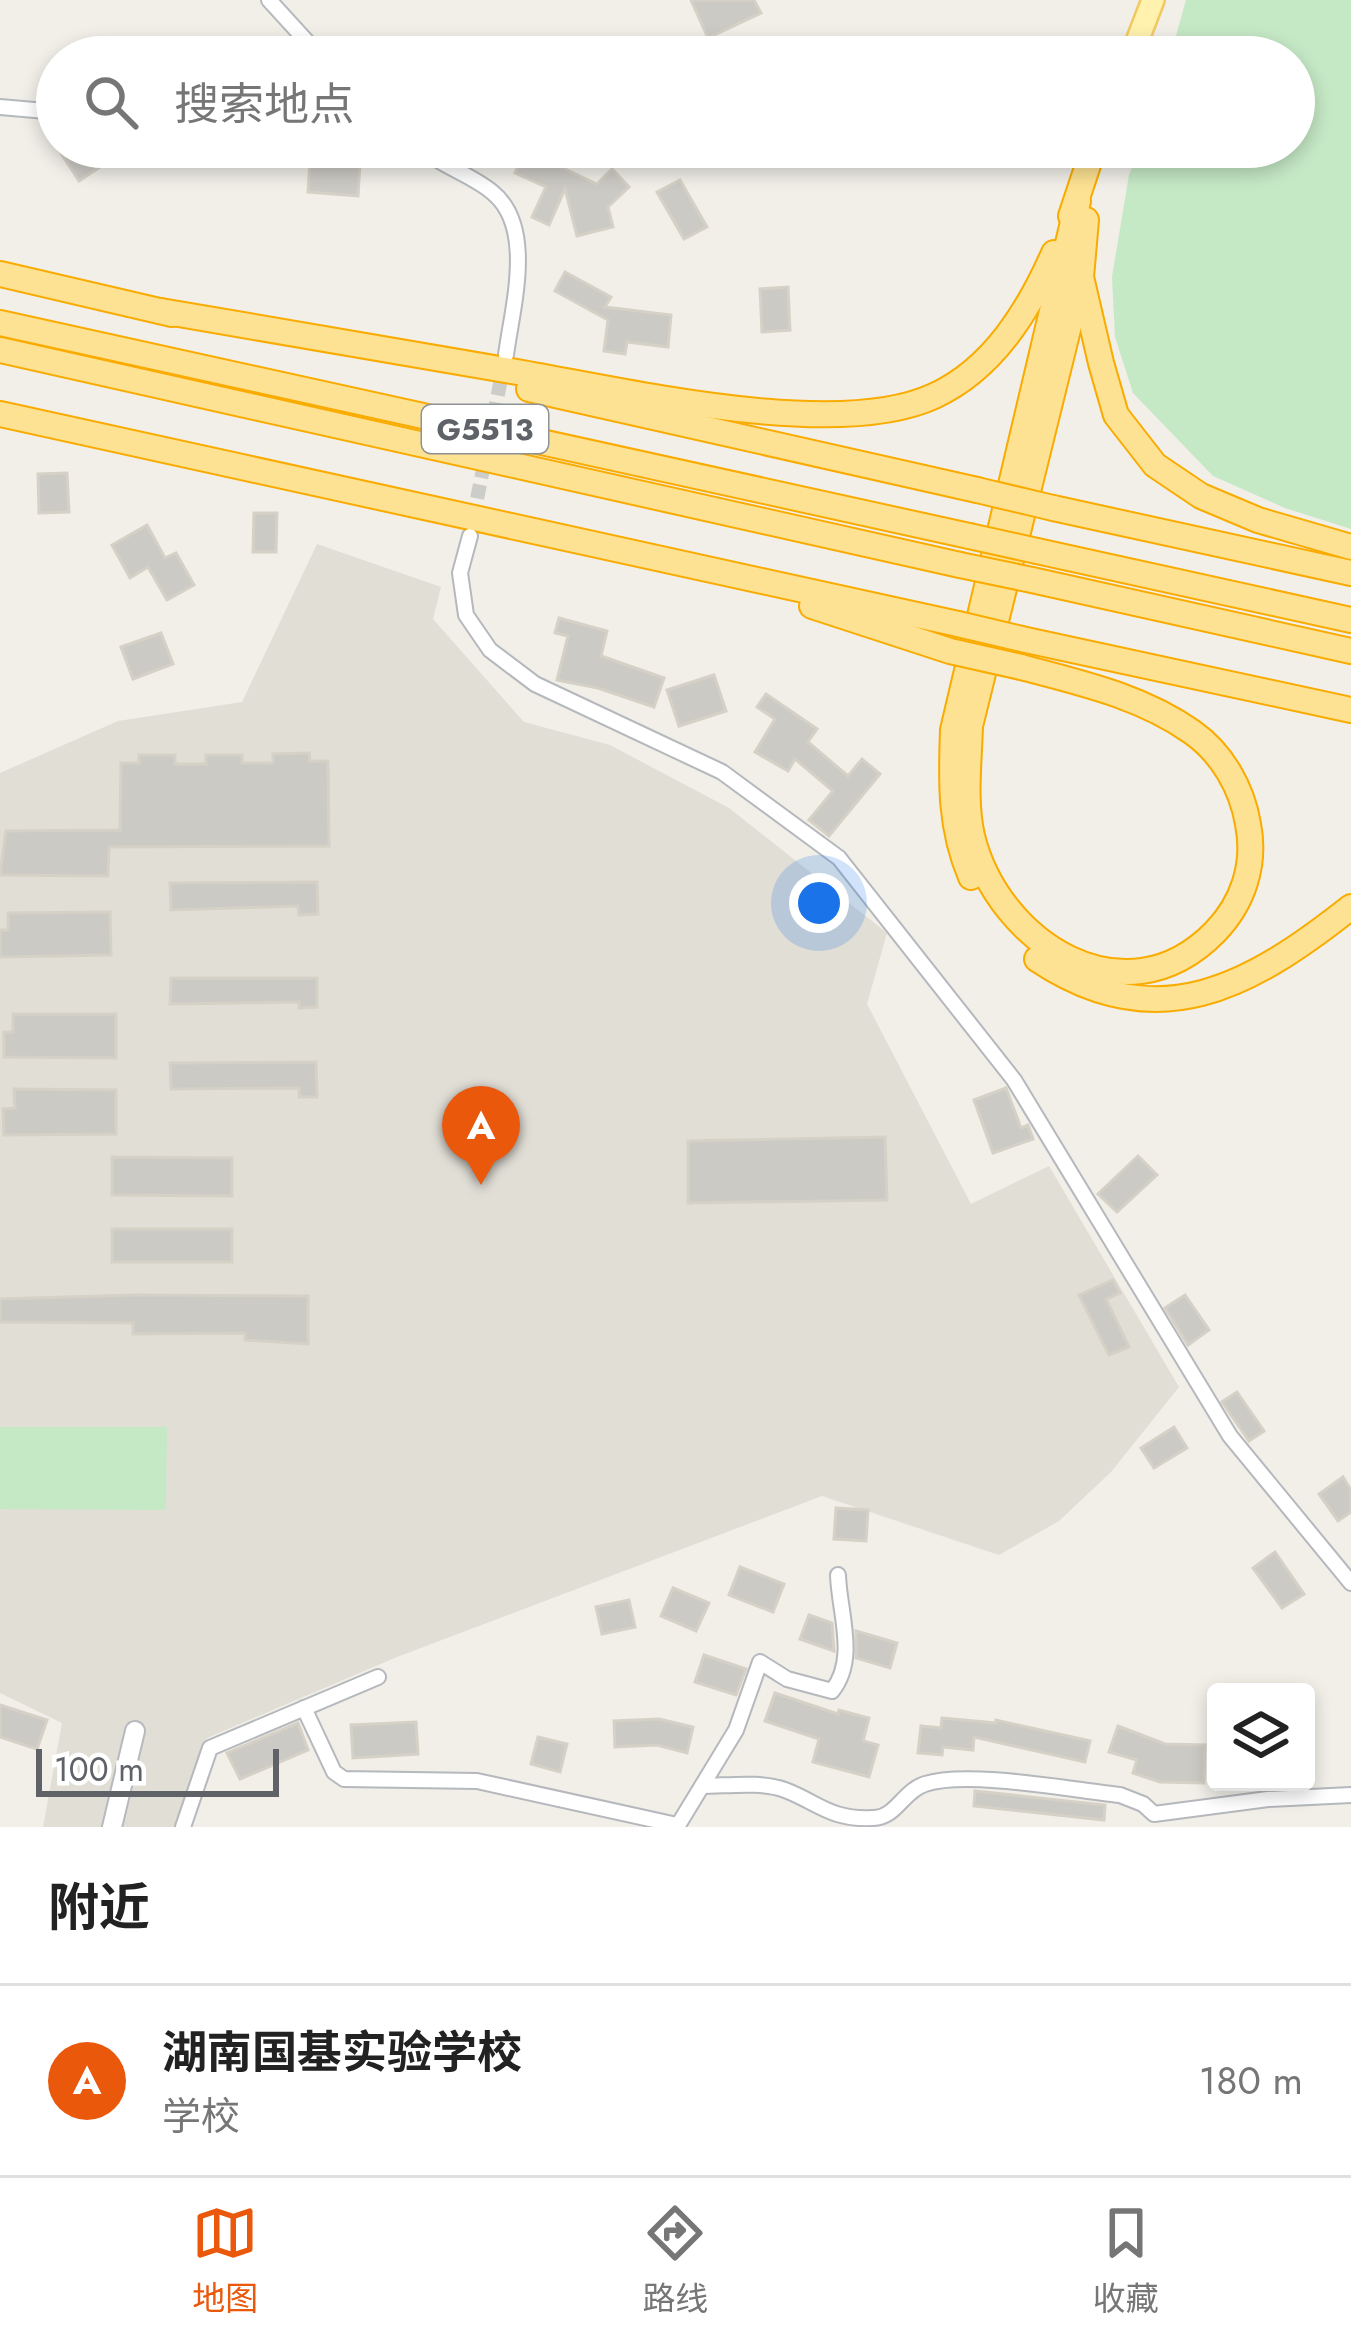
<!DOCTYPE html>
<html lang="zh">
<head>
<meta charset="utf-8">
<style>
	:root { --surface:#fff; --page:#f6f6f6; --text:#222; --muted:#767676; --line:#e0e0e0; --accent:#ea580c }
	body { margin:0; font-family:Jost,"Noto Sans SC",sans-serif; background:var(--page); color:var(--text) }
	.controls { position:absolute; right:36px; bottom:36px; display:grid; overflow:hidden; border-radius:12px; box-shadow:0 6px 18px #0003 }
	.controls button { width:108px; height:108px; display:grid; place-items:center; padding:0; border:0; border-bottom:3px solid var(--line); background:var(--surface); color:var(--text); font:60px sans-serif }
	.scale { position:absolute; left:36px; bottom:30px; width:243px; box-sizing:border-box; padding-left:12px; border:6px solid #5f6368; border-top:0; font-size:33px; line-height:42px; white-space:nowrap; color:#5f6368; -webkit-text-stroke:9px #fff; paint-order:stroke }
	.you { position:absolute; left:819px; top:903px; width:42px; height:42px; margin:-30px; border:9px solid #fff; border-radius:50%; background:#1a73e8; box-shadow:0 0 0 18px #1a73e833 }
	.badge { display:grid; place-items:center; width:78px; height:78px; border-radius:50%; background:var(--accent); color:#fff; font-size:39px; font-weight:700 }
	.pin { position:absolute; translate:-50% -99px; filter:drop-shadow(0 3px 6px #0008) }
	.pin::after { content:''; position:absolute; top:63px; width:42px; height:36px; background:inherit; clip-path:polygon(0 0,100% 0,50% 100%) }
	.list { margin:0; padding:0; list-style:none }
	h2 { display:flex; justify-content:space-between; align-items:center; height:156px; margin:0; padding:0 48px; font-size:51px }
	h2 small { font-size:39px; font-weight:400; color:var(--muted) }
	.list li { display:grid; grid-template-columns:78px 1fr auto; gap:36px; align-items:center; box-sizing:border-box; height:192px; padding:0 48px; border-top:3px solid var(--line) }
	.list b { display:block; font-size:45px; white-space:nowrap }
	.list p { margin:0; font-size:39px; white-space:nowrap; color:var(--muted) }
	.list em { font-size:39px; font-style:normal; color:var(--muted) }
	.icon { flex:none; width:66px; height:66px; fill:none; stroke:currentColor; stroke-width:2; stroke-linecap:round; stroke-linejoin:round }
	.map { position:relative; flex:none; width:1351px; height:1827px; overflow:hidden }
	.search { position:absolute; background:var(--surface); box-shadow:0 6px 18px #0003; left:36px; right:36px; top:36px; height:132px; display:flex; align-items:center; gap:30px; box-sizing:border-box; padding:0 42px; border-radius:66px; color:var(--muted); font-size:45px }
	.sheet { height:348px; background:var(--surface) }
	nav { display:flex; justify-content:space-around; align-items:center; box-sizing:border-box; height:168px; border-top:3px solid var(--line); background:var(--surface); font-size:33px; color:var(--muted) }
	nav a { display:grid; justify-items:center; gap:6px }
	nav .on { color:var(--accent) }
	.map>svg:first-child { display:block }
	.education { fill:#e1ded6 }
	.green { fill:#c5e8c5 }
	.building { fill:#cccac5; stroke:#d6d1c6; stroke-width:3 }
	.lines { fill:none; stroke-linecap:round; stroke-linejoin:round }
	.street-tunnel { stroke:#ccccc8; stroke-width:14; stroke-dasharray:14 7; stroke-linecap:butt }
	.street-casing { stroke:#b5b8bc; stroke-width:18 }
	.secondary-casing { stroke:#b6babf; stroke-width:22 }
	.primary-casing { stroke:#f2c960; stroke-width:26 }
	.highway-casing { stroke:#f9ab00; stroke-width:28 }
	.street { stroke:#fff; stroke-width:14 }
	.secondary { stroke:#fff; stroke-width:18 }
	.primary { stroke:#fff2af; stroke-width:21 }
	.highway { stroke:#fde293; stroke-width:24 }
	.highway-bridge-casing { stroke:#f9ab00; stroke-width:28; stroke-linecap:butt }
	.highway-bridge { stroke:#fde293; stroke-width:24 }
	.labels { text-anchor:middle; dominant-baseline:central; stroke-width:10; stroke-linejoin:round; paint-order:stroke }
	.shield { fill:#fff; stroke:#8f9295; stroke-width:3 }
	.shield-label { font-size:30px; font-weight:bold; fill:#5f6368 }
</style>
</head>
<body>
<div class="map">
<svg width="1351" height="1827" viewBox="0 0 1351 1827">
	<rect width="100%" height="100%" fill="#f1efe8"/>
	<path class="education" d="M 317,544 L 441,587 L 433,619 L 524,722 L 610,745 L 729,808 L 887,933 L 867,1004 L 971,1204 L 1049,1166 L 1179,1387 L 1111,1472 L 1059,1521 L 999,1555 L 822,1496 L 397,1657 L 207,1738 L 175,1827 L 43,1827 L 62,1723 L 0,1693 L 0,773 L 118,721 L 242,702 Z"/>
	<g class="green">
		<path d="M 1186,0 L 1351,0 L 1351,529 L 1285,508 L 1213,476 L 1133,393 L 1115,337 L 1112,277 L 1129,175 L 1140,147 L 1294,147 L 1294,57 L 1170,57 Z"/>
		<path d="M 0,1427 L 167,1427 L 166,1510 L 0,1509 Z"/>
	</g>
	<g class="building">
		<path d="M 691,0 L 754,0 L 761,13 L 708,38 Z"/>
		<path d="M 57,147 L 99,147 L 109,161 L 79,181 Z"/>
		<path d="M 311,147 L 361,147 L 358,196 L 308,192 Z"/>
		<path d="M 527,147 L 557,147 L 550,162 L 597,184 L 612,169 L 629,187 L 608,207 L 613,227 L 577,236 L 565,189 L 549,225 L 532,217 L 546,187 L 515,173 Z"/>
		<path d="M 680,180 L 707,227 L 684,239 L 657,192 Z"/>
		<path d="M 565,272 L 611,297 L 605,307 L 671,315 L 668,347 L 627,342 L 625,354 L 604,351 L 608,320 L 555,291 Z"/>
		<path d="M 788,287 L 790,330 L 762,332 L 760,289 Z"/>
		<path d="M 67,473 L 69,512 L 39,513 L 38,474 Z"/>
		<path d="M 254,513 L 277,513 L 276,552 L 253,552 Z"/>
		<path d="M 147,525 L 165,558 L 176,553 L 194,585 L 167,600 L 148,567 L 130,578 L 112,545 Z"/>
		<path d="M 559,618 L 607,631 L 601,656 L 664,678 L 654,707 L 598,688 L 557,680 L 568,636 L 555,633 Z"/>
		<path d="M 161,633 L 173,664 L 133,679 L 121,647 Z"/>
		<path d="M 714,675 L 726,711 L 679,726 L 667,690 Z"/>
		<path d="M 766,694 L 817,729 L 808,742 L 848,776 L 862,759 L 880,774 L 829,836 L 809,820 L 833,791 L 795,759 L 788,771 L 755,752 L 775,719 L 757,707 Z"/>
		<path d="M 309,753 L 310,761 L 328,761 L 329,846 L 109,847 L 108,876 L 0,875 L 6,831 L 120,830 L 121,763 L 139,763 L 139,755 L 175,755 L 175,764 L 206,764 L 206,755 L 242,755 L 242,763 L 273,763 L 273,754 Z"/>
		<path d="M 317,882 L 318,914 L 299,915 L 298,906 L 171,910 L 170,883 Z"/>
		<path d="M 110,912 L 111,955 L 0,957 L 0,930 L 8,930 L 8,913 Z"/>
		<path d="M 171,978 L 317,978 L 317,1007 L 299,1008 L 299,1002 L 170,1004 Z"/>
		<path d="M 13,1014 L 116,1014 L 116,1058 L 4,1057 L 4,1032 L 13,1032 Z"/>
		<path d="M 316,1062 L 317,1097 L 299,1097 L 299,1088 L 171,1089 L 170,1063 Z"/>
		<path d="M 1006,1088 L 1021,1128 L 1028,1125 L 1033,1139 L 993,1153 L 974,1100 Z"/>
		<path d="M 14,1089 L 116,1090 L 116,1134 L 4,1135 L 3,1109 L 15,1108 Z"/>
		<path d="M 885,1137 L 887,1200 L 688,1203 L 688,1141 Z"/>
		<path d="M 1138,1156 L 1157,1175 L 1117,1212 L 1098,1194 Z"/>
		<path d="M 112,1157 L 232,1158 L 232,1196 L 112,1195 Z"/>
		<rect x="112" y="1229" width="120" height="33"/>
		<path d="M 1113,1280 L 1120,1293 L 1106,1299 L 1129,1347 L 1109,1355 L 1079,1295 Z"/>
		<path d="M 135,1295 L 308,1296 L 308,1344 L 245,1340 L 245,1333 L 133,1334 L 133,1323 L 0,1322 L 0,1299 Z"/>
		<path d="M 1185,1295 L 1209,1330 L 1188,1345 L 1165,1308 Z"/>
		<path d="M 1237,1392 L 1264,1431 L 1249,1441 L 1222,1402 Z"/>
		<path d="M 1174,1427 L 1187,1448 L 1154,1468 L 1141,1448 Z"/>
		<path d="M 1343,1477 L 1351,1490 L 1351,1512 L 1338,1521 L 1319,1494 Z"/>
		<path d="M 836,1508 L 868,1510 L 866,1541 L 834,1539 Z"/>
		<path d="M 1275,1552 L 1304,1594 L 1282,1608 L 1253,1568 Z"/>
		<path d="M 740,1567 L 784,1584 L 773,1612 L 729,1595 Z"/>
		<path d="M 673,1588 L 709,1603 L 696,1631 L 661,1616 Z"/>
		<path d="M 629,1600 L 635,1627 L 602,1634 L 596,1607 Z"/>
		<path d="M 809,1615 L 832,1623 L 834,1651 L 800,1639 Z"/>
		<path d="M 856,1631 L 897,1643 L 890,1668 L 856,1658 Z"/>
		<path d="M 704,1655 L 746,1669 L 736,1695 L 695,1682 Z"/>
		<path d="M 775,1693 L 838,1714 L 839,1710 L 869,1718 L 863,1741 L 878,1745 L 869,1777 L 813,1762 L 819,1739 L 765,1721 Z"/>
		<path d="M 0,1705 L 47,1720 L 37,1749 L 0,1737 Z"/>
		<path d="M 942,1718 L 996,1723 L 996,1720 L 1090,1741 L 1085,1762 L 974,1737 L 973,1750 L 943,1747 L 942,1755 L 918,1753 L 921,1726 L 941,1728 Z"/>
		<path d="M 659,1719 L 693,1727 L 687,1753 L 657,1745 L 615,1747 L 614,1721 Z"/>
		<path d="M 416,1722 L 418,1754 L 353,1758 L 351,1725 Z"/>
		<path d="M 298,1723 L 308,1750 L 240,1779 L 227,1753 Z"/>
		<path d="M 1118,1726 L 1165,1744 L 1205,1745 L 1204,1783 L 1160,1782 L 1133,1773 L 1137,1760 L 1109,1752 Z"/>
		<path d="M 538,1737 L 567,1744 L 560,1772 L 531,1764 Z"/>
		<path d="M 975,1791 L 1105,1805 L 1104,1820 L 974,1806 Z"/>
	</g>
	<g class="lines">
		<path class="street-tunnel" d="M 473,519 L 504,364"/>
		<defs>
			<g id="street">
				<path d="M 269,0 L 321,57"/>
				<path d="M 0,107 L 57,112"/>
				<path d="M 419,147 C 441,166 470,174 492,192 C 536,227 512,308 506,355"/>
				<path d="M 470,536 L 460,573 L 466,615 L 490,650 L 535,684 L 722,772 L 839,858 L 1014,1080 L 1230,1436 L 1351,1583"/>
				<path d="M 304,1708 L 334,1772 L 344,1779 L 477,1781 L 677,1825"/>
				<path d="M 702,1786 C 727,1786 761,1781 785,1790 C 819,1803 830,1820 873,1818 C 896,1818 903,1791 925,1784 C 968,1770 1072,1790 1120,1795 L 1143,1804 L 1154,1814 L 1268,1799 L 1351,1795"/>
				<path d="M 183,1827 L 210,1748 L 378,1677"/>
				<path d="M 677,1827 L 736,1730 L 760,1662 L 787,1679 L 832,1691 C 858,1659 839,1612 838,1575"/>
			</g>
			<path id="secondary" d="M 112,1827 L 135,1731"/>
			<path id="primary" d="M 1131,57 L 1153,0"/>
			<g id="highway">
				<path d="M 1071,216 L 1093,150"/>
				<path d="M 1086,220 L 1081,277 L 1101,363 L 1116,415 L 1155,465 L 1201,496 L 1258,520 L 1351,547"/>
				<path d="M 0,274 L 172,314"/>
				<path d="M 161,311 C 278,331 395,351 511,371 C 619,389 835,442 934,396 C 993,369 1029,310 1054,253"/>
				<path d="M 0,323 L 969,536"/>
				<path d="M 0,350 L 960,565"/>
				<path d="M 529,389 L 977,490"/>
				<path d="M 0,414 L 958,624"/>
				<path d="M 1053,508 L 1351,573"/>
				<path d="M 1037,551 L 1351,620"/>
				<path d="M 1032,580 L 1351,651"/>
				<path d="M 812,606 L 950,651"/>
				<path d="M 1026,640 L 1351,710"/>
				<path d="M 1021,667 C 1081,683 1141,696 1192,732 C 1222,753 1242,788 1248,824 C 1256,865 1243,903 1215,932 C 1125,1024 998,943 972,836 C 964,801 969,762 970,726 L 1081,277"/>
				<path d="M 971,877 C 950,828 951,782 953,730 L 1078,201"/>
				<path d="M 1037,959 C 1158,1040 1251,986 1351,907"/>
			</g>
		</defs>
		<use href="#street" class="street-casing"/>
		<use href="#secondary" class="secondary-casing"/>
		<use href="#primary" class="primary-casing"/>
		<use href="#highway" class="highway-casing"/>
		<use href="#street" class="street"/>
		<use href="#secondary" class="secondary"/>
		<use href="#primary" class="primary"/>
		<use href="#highway" class="highway"/>
		<defs>
			<g id="highway-bridge">
				<path d="M 977,490 L 1053,508"/>
				<path d="M 969,536 L 1037,551"/>
				<path d="M 960,565 L 1032,580"/>
				<path d="M 958,624 L 1026,640"/>
				<path d="M 950,651 L 1021,667"/>
			</g>
		</defs>
		<use href="#highway-bridge" class="highway-bridge-casing"/>
		<use href="#highway-bridge" class="highway-bridge"/>
	</g>
	<g class="labels">
		<rect class="shield" x="422" y="405" width="126" height="48" rx="9"/>
		<g class="shield-label">
			<text x="485" y="429">G5513</text>
		</g>
	</g>
</svg>
<div class="controls">
<button><svg class="icon" aria-label="layers" viewBox="0 0 24 24"><path d="M12 4l9 5-9 5-9-5zM3 14l9 5 9-5"/></svg></button>
</div>
<div class="scale">100 m</div>
<div class="you"></div>
<div class="pin badge" style="left:481px;top:1185px">A</div>
<div class="search"><svg class="icon" aria-label="search" viewBox="0 0 24 24"><circle cx="10" cy="10" r="6"/><path d="M15 15l6 6"/></svg>搜索地点</div>
</div>
<section class="sheet">
<h2>附近<small></small></h2>
<ul class="list">
<li><span class="badge">A</span><div><b>湖南国基实验学校</b><p>学校</p></div><em>180 m</em></li>
</ul>
</section>
<nav>
<a class="on"><svg class="icon" aria-label="map" viewBox="0 0 24 24"><path d="M3 6l6-2 6 2 6-2v14l-6 2-6-2-6 2zM9 4v14M15 6v14"/></svg>地图</a>
<a><svg class="icon" aria-label="directions" viewBox="0 0 24 24"><path d="M12 3l9 9-9 9-9-9zM9 14v-3h6M13 9l2 2-2 2"/></svg>路线</a>
<a><svg class="icon" aria-label="saved" viewBox="0 0 24 24"><path d="M7 4h10v16l-5-4-5 4z"/></svg>收藏</a>
</nav>
</body>
</html>
